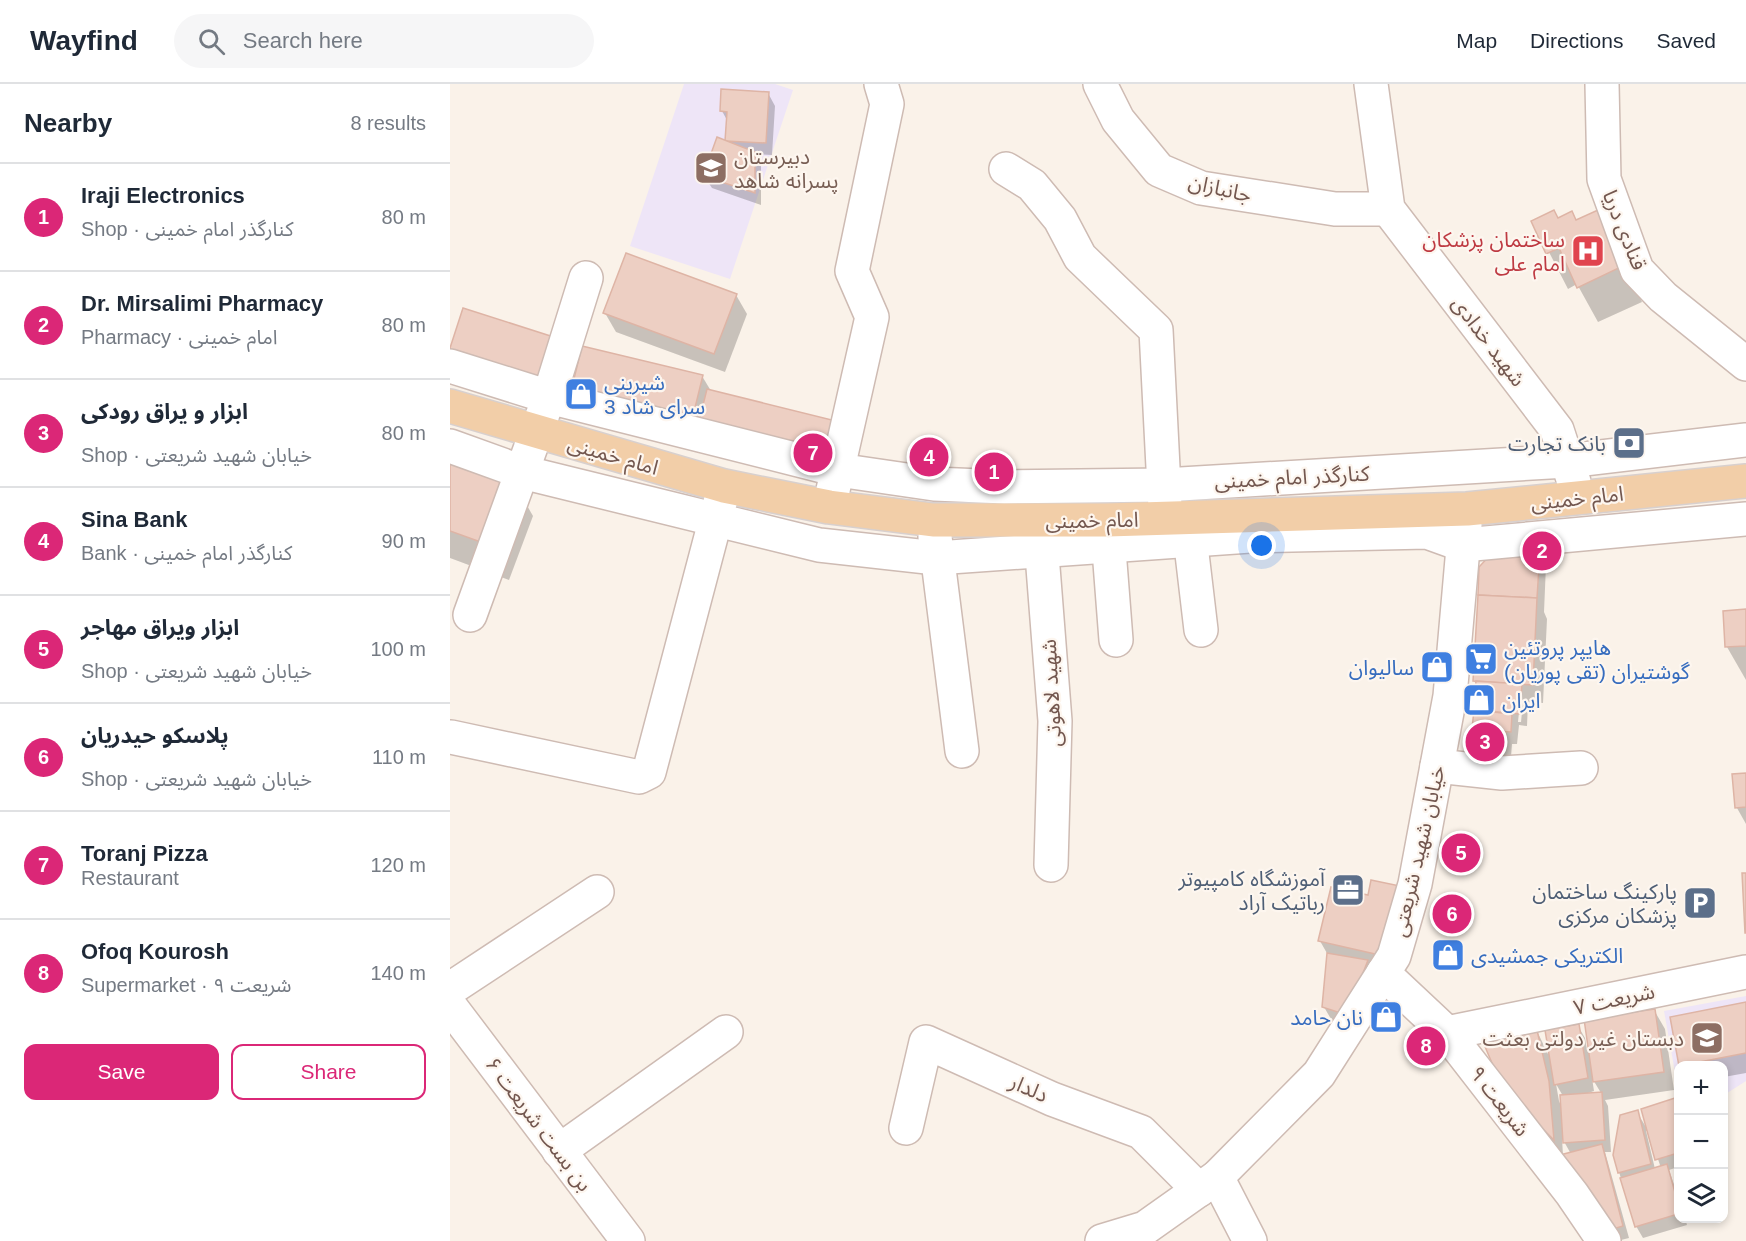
<!DOCTYPE html>
<html lang="en">
<head>
<meta charset="utf-8">
<style>
	:root { --surface:#fff; --page:#f6f6f7; --text:#1f2937; --muted:#747a83; --line:#e0e1e3; --accent:#db2777 }
	body { margin:0; font-family:Arial,"Noto Sans Arabic",sans-serif; background:var(--page); color:var(--text) }
	.controls { position:absolute; right:18px; bottom:18px; display:grid; overflow:hidden; border-radius:12px; box-shadow:0 3px 9px #0003 }
	.controls button { width:54px; height:54px; display:grid; place-items:center; padding:0; border:0; border-bottom:2px solid var(--line); background:var(--surface); color:var(--text); font:30px sans-serif }
	.you { position:absolute; left:812px; top:462px; width:21px; height:21px; margin:-15px; border:4px solid #fff; border-radius:50%; background:#1a73e8; box-shadow:0 0 0 9px #1a73e833 }
	.badge { display:grid; place-items:center; width:39px; height:39px; border-radius:50%; background:var(--accent); color:#fff; font-size:20px; font-weight:700 }
	.pin { position:absolute; translate:-50% -50%; border:3px solid #fff; box-shadow:0 2px 6px #0006 }
	.list { margin:0; padding:0; list-style:none }
	h2 { display:flex; justify-content:space-between; align-items:center; height:78px; margin:0; padding:0 24px; font-size:26px }
	h2 small { font-size:20px; font-weight:400; color:var(--muted) }
	.list li { display:grid; grid-template-columns:39px 1fr auto; gap:18px; align-items:center; box-sizing:border-box; height:108px; padding:0 24px; border-top:2px solid var(--line) }
	.list b { display:block; font-size:22px; white-space:nowrap }
	.list p { margin:0; font-size:20px; white-space:nowrap; color:var(--muted) }
	.list em { font-size:20px; font-style:normal; color:var(--muted) }
	.actions { display:flex; gap:12px; padding:18px 24px }
	.actions a { flex:1; padding:14px 0; border:2px solid var(--accent); border-radius:12px; text-align:center; font-size:21px; color:var(--accent) }
	.actions .main { background:var(--accent); color:#fff }
	.icon { flex:none; width:33px; height:33px; fill:none; stroke:currentColor; stroke-width:2; stroke-linecap:round; stroke-linejoin:round }
	.map { position:relative; flex:none; width:1296px; height:1157px; overflow:hidden }
	header { display:flex; align-items:center; gap:36px; box-sizing:border-box; height:84px; padding:0 30px; background:var(--surface); border-bottom:2px solid var(--line) }
	header strong { font-size:28px }
	nav { display:flex; gap:33px; margin-inline-start:auto; font-size:21px }
	.search { width:420px; height:54px; background:var(--page); display:flex; align-items:center; gap:15px; box-sizing:border-box; padding:0 21px; border-radius:33px; color:var(--muted); font-size:22px }
	main { display:flex }
	aside { flex:1; background:var(--surface) }
	.map>svg:first-child { display:block }
	.education { fill:#eee5f7 }
	.shadow { fill:#0003; fill-rule:evenodd }
	.building { fill:#edcfc3; stroke:#deb4a5; stroke-width:1.5 }
	.lines { fill:none; stroke-linecap:round; stroke-linejoin:round }
	.minor-casing { stroke:#cebbb3; stroke-width:36 }
	.major-casing { stroke:#d8d0ce; stroke-width:36 }
	.minor { stroke:#fff; stroke-width:33 }
	.major { stroke:#f2cea8; stroke-width:33 }
	.labels { text-anchor:middle; dominant-baseline:central; stroke-width:4.5; stroke-linejoin:round; paint-order:stroke }
	.education-label { font-size:21px; fill:#785e54; stroke:#fdf6ef; text-anchor:start }
	.street-label { font-size:21px; fill:#73574f; stroke:#fdf6ef }
	.health-label { font-size:21px; fill:#be3a42; stroke:#fdf6ef; text-anchor:end }
	.shop-label { font-size:21px; fill:#366cbe; stroke:#fdf6ef; text-anchor:start }
	.service-label { font-size:21px; fill:#4e5e75; stroke:#fdf6ef; text-anchor:end }
</style>
</head>
<body>
<header>
<strong>Wayfind</strong>
<div class="search"><svg class="icon" aria-label="search" viewBox="0 0 24 24"><circle cx="10" cy="10" r="6"/><path d="M15 15l6 6"/></svg>Search here</div>
<nav><a>Map</a><a>Directions</a><a>Saved</a></nav>
</header>
<main>
<aside>
<h2>Nearby<small>8 results</small></h2>
<ul class="list">
<li><span class="badge">1</span><div><b>Iraji Electronics</b><p>Shop · کنارگذر امام خمینی</p></div><em>80 m</em></li>
<li><span class="badge">2</span><div><b>Dr. Mirsalimi Pharmacy</b><p>Pharmacy · امام خمینی</p></div><em>80 m</em></li>
<li><span class="badge">3</span><div><b>ابزار و یراق رودکی</b><p>Shop · خیابان شهید شریعتی</p></div><em>80 m</em></li>
<li><span class="badge">4</span><div><b>Sina Bank</b><p>Bank · کنارگذر امام خمینی</p></div><em>90 m</em></li>
<li><span class="badge">5</span><div><b>ابزار ویراق مهاجر</b><p>Shop · خیابان شهید شریعتی</p></div><em>100 m</em></li>
<li><span class="badge">6</span><div><b>پلاسکو حیدریان</b><p>Shop · خیابان شهید شریعتی</p></div><em>110 m</em></li>
<li><span class="badge">7</span><div><b>Toranj Pizza</b><p>Restaurant</p></div><em>120 m</em></li>
<li><span class="badge">8</span><div><b>Ofoq Kourosh</b><p>Supermarket · شریعت ۹</p></div><em>140 m</em></li>
</ul>
<div class="actions"><a class="main">Save</a><a>Share</a></div>
</aside>
<div class="map">
<svg width="1296" height="1157" viewBox="0 0 1296 1157">
	<rect width="100%" height="100%" fill="#faf2e9"/>
	<g class="education">
		<path d="M 234,0 L 325,0 L 343,6 L 280,195 L 180,162 Z"/>
		<path d="M 1296,912 L 1296,997 L 1274,1011 L 1274,982 L 1228,982 L 1228,1005 L 1214,927 Z"/>
	</g>
	<g class="shadow">
		<path d="M 318,9 L 325,22 L 322,71 L 304,70 L 311,81 L 311,121 L 262,104 L 254,92 L 277,58 L 278,38 L 272,27 Z"/>
		<path d="M 1108,135 L 1126,138 L 1168,164 L 1192,218 L 1148,238 L 1127,200 L 1118,205 L 1083,137 Z"/>
		<path d="M 286,211 L 297,230 L 275,288 L 166,248 L 155,229 Z"/>
		<path d="M 133,264 L 252,292 L 261,307 L 259,363 Z"/>
		<path d="M 0,373 L 63,397 L 83,432 L 59,496 L 0,474 Z"/>
		<path d="M 1089,469 L 1096,481 L 1094,528 L 1097,535 L 1093,619 L 1078,618 L 1077,642 L 1069,641 L 1067,660 L 1062,660 L 1060,685 L 1023,670 L 1027,601 L 1024,597 ZM 1070,618 L 1073,618 L 1071,638 L 1068,638 Z"/>
		<path d="M 1296,526 L 1296,596 L 1277,563 Z"/>
		<path d="M 1296,690 L 1296,740 L 1287,724 Z"/>
		<path d="M 949,803 L 904,943 L 881,935 L 874,923 L 878,871 L 870,857 L 919,813 Z"/>
		<path d="M 1296,920 L 1296,989 L 1274,993 L 1274,982 L 1231,982 Z"/>
		<path d="M 1204,926 L 1215,945 L 1224,1006 L 1155,1016 L 1158,1022 L 1161,1068 L 1155,1068 L 1179,1154 L 1171,1156 L 1119,1084 L 1066,1026 L 1085,943 L 1098,970 L 1128,942 L 1135,954 L 1137,966 ZM 1142,994 L 1151,1009 L 1135,1010 L 1144,1007 ZM 1106,1000 L 1113,1012 L 1112,1024 L 1109,1017 ZM 1112,1054 L 1121,1070 L 1113,1072 Z"/>
		<path d="M 1225,1016 L 1228,1023 L 1228,1083 L 1219,1086 L 1228,1112 L 1228,1134 L 1235,1134 L 1237,1141 L 1193,1154 L 1186,1142 L 1169,1088 L 1187,1028 L 1197,1045 ZM 1198,1046 L 1211,1084 L 1205,1085 L 1196,1047 Z"/>
	</g>
	<g class="building">
		<path d="M 271,5 L 319,8 L 316,59 L 275,57 L 277,28 L 270,27 Z"/>
		<path d="M 267,53 L 305,68 L 305,109 L 253,92 Z"/>
		<path d="M 1104,126 L 1108,134 L 1122,127 L 1126,136 L 1148,126 L 1173,182 L 1127,204 L 1109,164 L 1096,170 L 1081,137 Z"/>
		<path d="M 176,169 L 287,210 L 264,270 L 153,229 Z"/>
		<path d="M 13,224 L 110,255 L 95,304 L 0,273 L 0,264 Z"/>
		<path d="M 132,262 L 253,291 L 242,336 L 121,307 Z"/>
		<path d="M 257,305 L 394,339 L 384,378 L 247,345 Z"/>
		<path d="M 0,371 L 64,395 L 39,461 L 0,447 Z"/>
		<path d="M 1090,467 L 1087,514 L 1028,511 L 1029,483 L 1043,468 Z"/>
		<path d="M 1028,511 L 1087,514 L 1083,601 L 1023,597 Z"/>
		<path d="M 1296,525 L 1296,562 L 1275,563 L 1273,527 Z"/>
		<path d="M 1026,597 L 1072,600 L 1070,630 L 1024,626 Z"/>
		<path d="M 1024,626 L 1062,630 L 1061,648 L 1022,645 Z"/>
		<path d="M 1024,645 L 1056,648 L 1053,673 L 1022,671 Z"/>
		<path d="M 1296,689 L 1296,723 L 1285,724 L 1282,690 Z"/>
		<path d="M 1292,789 L 1296,789 L 1296,849 L 1295,849 Z"/>
		<path d="M 921,796 L 950,802 L 934,872 L 868,857 L 881,803 L 918,811 Z"/>
		<path d="M 877,869 L 918,876 L 897,931 L 872,923 Z"/>
		<path d="M 1296,918 L 1296,969 L 1229,982 L 1220,933 Z"/>
		<path d="M 1205,925 L 1214,988 L 1143,998 L 1134,935 Z"/>
		<path d="M 1129,940 L 1138,994 L 1104,1001 L 1095,946 Z"/>
		<path d="M 1086,942 L 1099,997 L 1104,1056 L 1054,1007 L 1033,958 Z"/>
		<path d="M 1152,1008 L 1155,1056 L 1113,1059 L 1110,1011 Z"/>
		<path d="M 1225,1014 L 1228,1025 L 1228,1069 L 1205,1076 L 1191,1025 Z"/>
		<path d="M 1188,1026 L 1201,1080 L 1168,1089 L 1163,1071 L 1170,1031 Z"/>
		<path d="M 1152,1060 L 1173,1142 L 1163,1145 L 1110,1071 Z"/>
		<path d="M 1217,1080 L 1228,1119 L 1228,1130 L 1185,1143 L 1170,1094 Z"/>
	</g>
	<g class="lines">
		<defs>
			<g id="minor">
				<path d="M 650,0 L 668,36 L 709,86 L 751,104 L 885,125 L 938,125"/>
				<path d="M 921,0 L 938,125 L 1107,346 L 1124,398"/>
				<path d="M 1152,0 L 1154,95 L 1187,186 L 1213,213 L 1296,280"/>
				<path d="M 556,85 L 582,101 L 610,135 L 630,173 L 706,246 L 715,423"/>
				<path d="M 0,282 L 99,313 L 388,386 L 484,400 L 555,403 L 714,401 L 1117,377 L 1296,356"/>
				<path d="M 0,362 L 72,388 L 369,461 L 486,474 L 800,452 L 977,448 L 1013,461 L 1296,435"/>
				<path d="M 383,406 L 422,233 L 402,187 L 437,20 L 431,0"/>
				<path d="M 738,436 L 751,546"/>
				<path d="M 657,440 L 666,556"/>
				<path d="M 590,445 L 605,637 L 601,781"/>
				<path d="M 485,453 L 512,667"/>
				<path d="M 20,531 L 99,313 L 136,194"/>
				<path d="M 1,653 L 189,693 L 199,688 L 271,415"/>
				<path d="M 987,682 L 1052,689 L 1131,684"/>
				<path d="M 933,889 L 997,949 L 1122,1110 L 1154,1157"/>
				<path d="M 0,905 L 147,808"/>
				<path d="M 0,922 L 178,1157"/>
				<path d="M 997,949 L 1296,888"/>
				<path d="M 456,1044 L 476,958 L 602,1015 L 691,1048 L 749,1106"/>
				<path d="M 109,1067 L 276,948"/>
				<path d="M 767,1093 L 800,1157"/>
				<path d="M 652,1157 L 695,1144 L 767,1093 L 869,990 L 944,872 L 965,800 L 1000,612 L 1015,441"/>
			</g>
			<path id="major" d="M 0,322 L 274,402 L 379,423 L 483,436 L 657,436 L 1017,425 L 1296,397"/>
		</defs>
		<use href="#minor" class="minor-casing"/>
		<use href="#major" class="major-casing"/>
		<use href="#minor" class="minor"/>
		<use href="#major" class="major"/>
	</g>
	<defs>
		<symbol id="school-square" viewBox="-11 -11 22 22"><rect x="-9" y="-9" width="18" height="18" rx="4" fill="#8d6e63" stroke="#fdf6ef"/><path d="M0-5L7-2L0 1L-7-2ZM-4 1L0 2.5L4 1V4Q0 6-4 4Z" fill="#fff"/></symbol>
		<symbol id="hospital-square" viewBox="-11 -11 22 22"><rect x="-9" y="-9" width="18" height="18" rx="4" fill="#e0444e" stroke="#fdf6ef"/><path d="M-5-5h3v3.5h4V-5h3V5h-3V1.5h-4V5h-3Z" fill="#fff"/></symbol>
		<symbol id="shop-square" viewBox="-11 -11 22 22"><rect x="-9" y="-9" width="18" height="18" rx="4" fill="#3f7fe0" stroke="#fdf6ef"/><path d="M-5-2.5h2.3a2.7 3.5 0 0 1 5.4 0H5L5.5 6h-11ZM-1.5-2.5h3a1.5 2.3 0 0 0-3 0Z" fill="#fff"/></symbol>
		<symbol id="bank-square" viewBox="-11 -11 22 22"><rect x="-9" y="-9" width="18" height="18" rx="4" fill="#5c6f8a" stroke="#fdf6ef"/><path d="M-6-4H6V4H-6ZM0-2.3a2.3 2.3 0 1 0 0 4.6a2.3 2.3 0 1 0 0-4.6Z" fill="#fff"/></symbol>
		<symbol id="supermarket-square" viewBox="-11 -11 22 22"><rect x="-9" y="-9" width="18" height="18" rx="4" fill="#3f7fe0" stroke="#fdf6ef"/><path d="M-6-5.5h2.5l.6 2H6L4.5 2H-2.5L-4.4-4H-6ZM-1.5 3.2a1.3 1.3 0 1 0 .1 0ZM3 3.2a1.3 1.3 0 1 0 .1 0Z" fill="#fff"/></symbol>
		<symbol id="office-square" viewBox="-11 -11 22 22"><rect x="-9" y="-9" width="18" height="18" rx="4" fill="#5c6f8a" stroke="#fdf6ef"/><path d="M-6-3h4V-5.5h4V-3h4V5H-6ZM-1-4.5V-3h2v-1.5ZM-6 0V1H6V0Z" fill="#fff"/></symbol>
		<symbol id="parking-square" viewBox="-11 -11 22 22"><rect x="-9" y="-9" width="18" height="18" rx="4" fill="#5c6f8a" stroke="#fdf6ef"/><path d="M-3.5-5.5H1a3.5 3.5 0 0 1 0 7H-1V5.5H-3.5ZM-1-3.4V-.6H.8a1.4 1.4 0 0 0 0-2.8Z" fill="#fff"/></symbol>
	</defs>
	<g fill-rule="evenodd">
		<use href="#school-square" x="242" y="65" width="38" height="38"/>
		<use href="#hospital-square" x="1119" y="148" width="38" height="38"/>
		<use href="#shop-square" x="112" y="291" width="38" height="38"/>
		<use href="#bank-square" x="1160" y="340" width="38" height="38"/>
		<use href="#supermarket-square" x="1012" y="556" width="38" height="38"/>
		<use href="#shop-square" x="968" y="564" width="38" height="38"/>
		<use href="#shop-square" x="1010" y="597" width="38" height="38"/>
		<use href="#office-square" x="879" y="787" width="38" height="38"/>
		<use href="#parking-square" x="1231" y="800" width="38" height="38"/>
		<use href="#shop-square" x="979" y="852" width="38" height="38"/>
		<use href="#shop-square" x="917" y="914" width="38" height="38"/>
		<use href="#school-square" x="1238" y="935" width="38" height="38"/>
	</g>
	<g class="labels">
		<g class="education-label">
			<text x="284" y="72">دبیرستان<tspan x="284" dy="24">پسرانه شاهد</tspan></text>
			<text x="1234" y="954" text-anchor="end">دبستان غیر دولتی بعثت</text>
		</g>
		<g class="street-label">
			<text transform="translate(770 104) rotate(13)">جانبازان</text>
			<text transform="translate(1175 146) rotate(68)">قنادی دریا</text>
			<text transform="translate(1039 257) rotate(53)">شهید خدادی</text>
			<text transform="translate(163 371) rotate(16)">امام خمینی</text>
			<text transform="translate(842 393) rotate(-3)">کنارگذر امام خمینی</text>
			<text transform="translate(1127 414) rotate(-6)">امام خمینی</text>
			<text transform="translate(642 436) rotate(-1)">امام خمینی</text>
			<text transform="translate(601 609) rotate(-93)">شهید لاهوتی</text>
			<text transform="translate(968 767) rotate(-77)">خیابان شهید شریعتی</text>
			<text transform="translate(1164 915) rotate(-12)">شریعت ۷</text>
			<text transform="translate(579 1004) rotate(24)">دلدار</text>
			<text transform="translate(1050 1017) rotate(52)">شریعت ۹</text>
			<text transform="translate(89 1040) rotate(53)">بن بست شریعت ۶</text>
		</g>
		<g class="health-label">
			<text x="1115" y="155">ساختمان پزشکان<tspan x="1115" dy="24">امام علی</tspan></text>
		</g>
		<g class="shop-label">
			<text x="154" y="298">شیرینی<tspan x="154" dy="24">سرای شاد 3</tspan></text>
			<text x="1054" y="563">هایپر پروتئین<tspan x="1054" dy="24">گوشتیران (تقی پوریان)</tspan></text>
			<text x="964" y="583" text-anchor="end">سالیوان</text>
			<text x="1052" y="616">ایران</text>
			<text x="1021" y="871">الکتریکی جمشیدی</text>
			<text x="913" y="933" text-anchor="end">نان حامد</text>
		</g>
		<g class="service-label">
			<text x="1156" y="359">بانک تجارت</text>
			<text x="875" y="794">آموزشگاه کامپیوتر<tspan x="875" dy="24">رباتیک آراد</tspan></text>
			<text x="1227" y="807">پارکینگ ساختمان<tspan x="1227" dy="24">پزشکان مرکزی</tspan></text>
		</g>
	</g>
</svg>
<div class="controls">
<button>+</button>
<button>−</button>
<button><svg class="icon" aria-label="layers" viewBox="0 0 24 24"><path d="M12 4l9 5-9 5-9-5zM3 14l9 5 9-5"/></svg></button>
</div>
<div class="you"></div>
<div class="pin badge" style="left:544px;top:388px">1</div>
<div class="pin badge" style="left:1092px;top:467px">2</div>
<div class="pin badge" style="left:1035px;top:658px">3</div>
<div class="pin badge" style="left:479px;top:373px">4</div>
<div class="pin badge" style="left:1011px;top:769px">5</div>
<div class="pin badge" style="left:1002px;top:830px">6</div>
<div class="pin badge" style="left:363px;top:369px">7</div>
<div class="pin badge" style="left:976px;top:962px">8</div>
</div>
</main>
</body>
</html>
